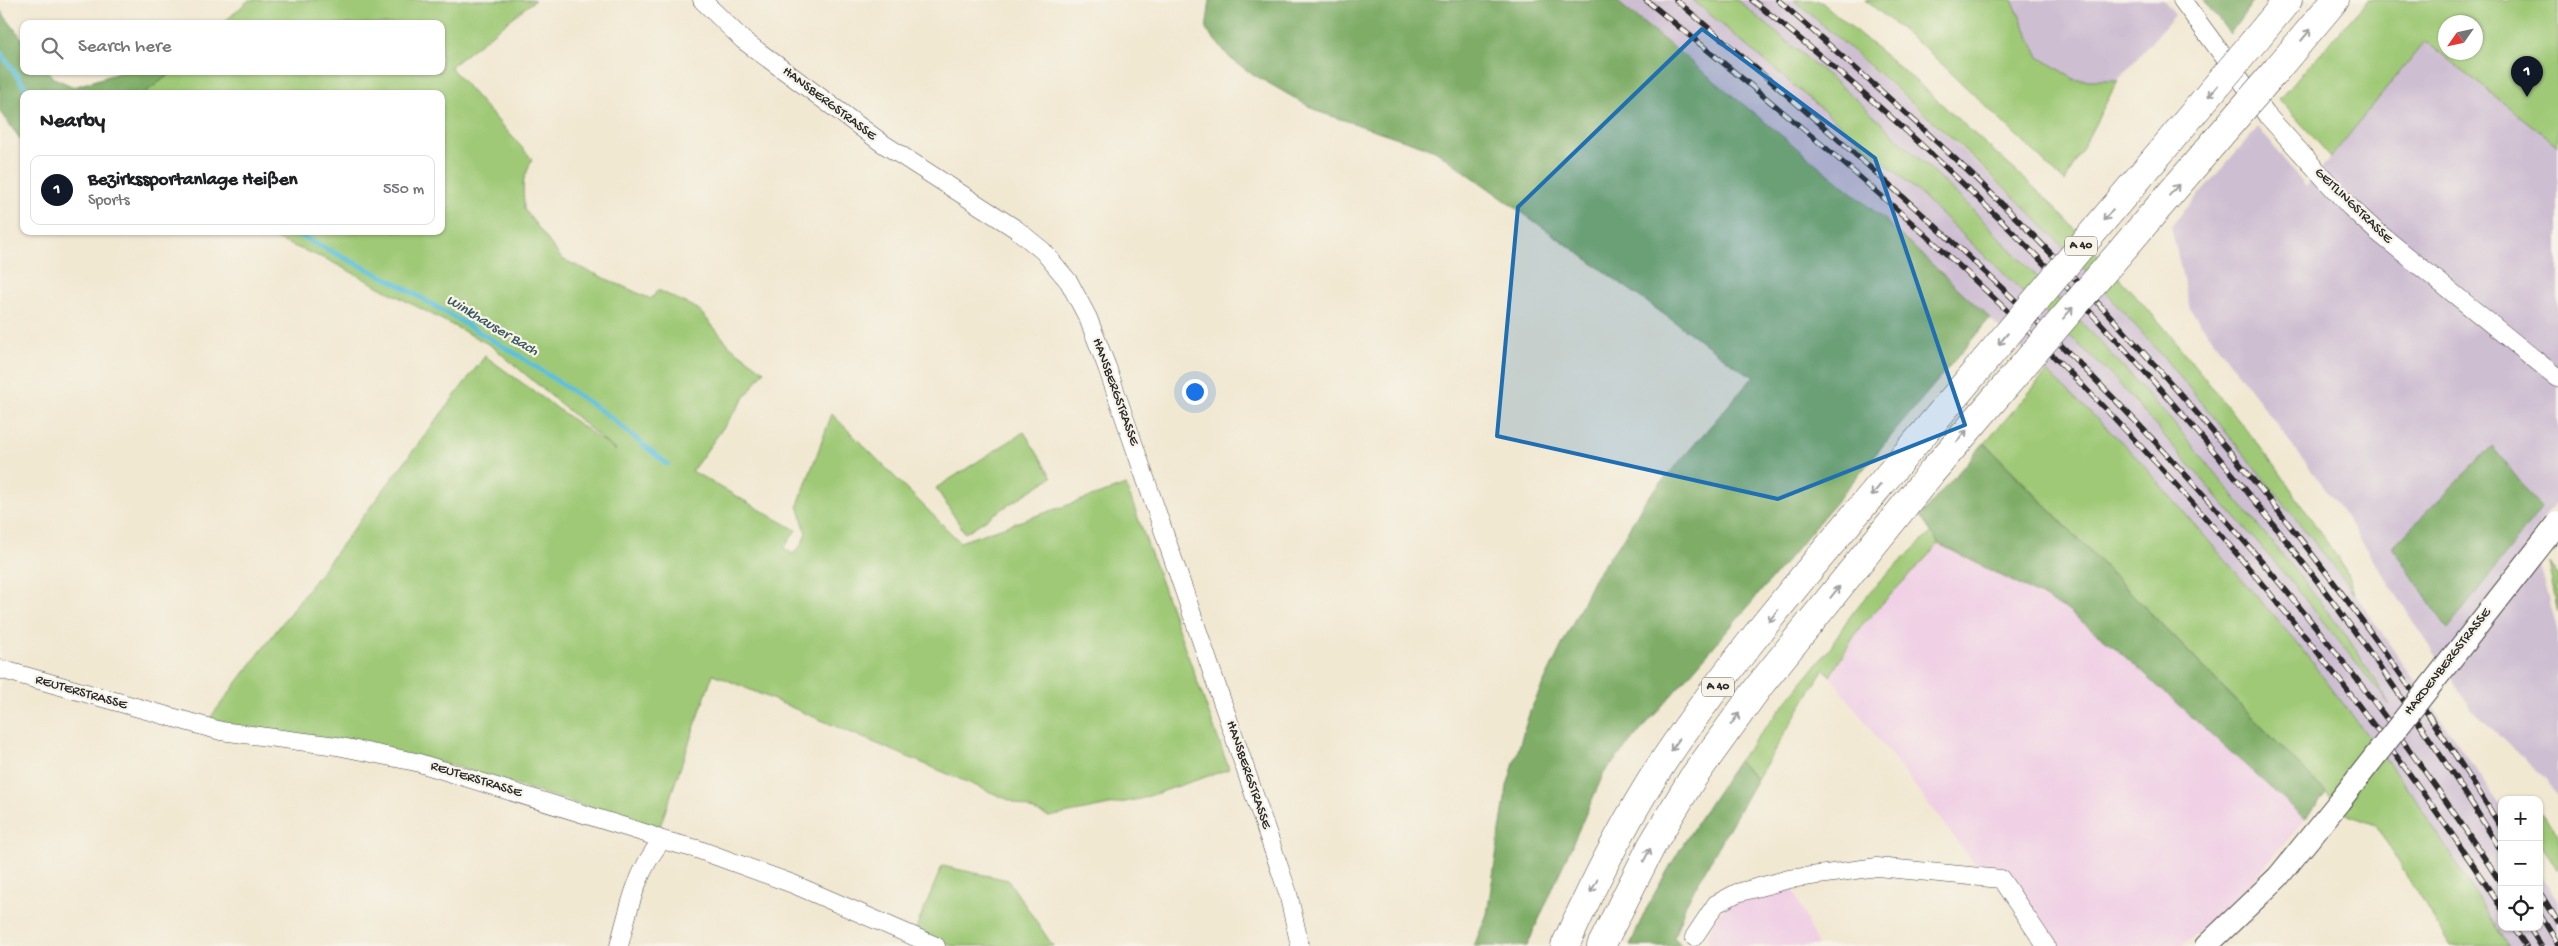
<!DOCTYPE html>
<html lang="en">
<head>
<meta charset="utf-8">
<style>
	:root { --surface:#fff; --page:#f6f6f6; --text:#202124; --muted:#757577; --line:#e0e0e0; --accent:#111827 }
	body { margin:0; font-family:"Gochi Hand",sans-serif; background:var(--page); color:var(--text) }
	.controls { position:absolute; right:15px; bottom:15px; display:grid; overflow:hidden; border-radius:10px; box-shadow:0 1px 4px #0004 }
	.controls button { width:45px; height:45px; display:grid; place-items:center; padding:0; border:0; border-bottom:1px solid var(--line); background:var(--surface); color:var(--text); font:25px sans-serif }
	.compass { position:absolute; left:2438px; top:15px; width:45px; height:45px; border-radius:50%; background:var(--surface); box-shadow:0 1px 4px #0004; rotate:236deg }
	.you { position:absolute; left:1194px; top:391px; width:18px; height:18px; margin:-12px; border:4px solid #fff; border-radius:50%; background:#1a73e8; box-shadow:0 0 0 8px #1a73e833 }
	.badge { display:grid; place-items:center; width:32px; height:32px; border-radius:50%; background:var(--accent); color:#fff; font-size:16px; font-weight:700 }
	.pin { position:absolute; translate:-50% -41px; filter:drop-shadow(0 1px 2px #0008) }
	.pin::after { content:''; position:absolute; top:26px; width:18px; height:15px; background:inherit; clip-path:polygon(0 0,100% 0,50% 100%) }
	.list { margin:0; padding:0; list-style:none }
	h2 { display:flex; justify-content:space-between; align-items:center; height:65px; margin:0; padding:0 20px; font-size:21px }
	h2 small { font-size:16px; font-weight:400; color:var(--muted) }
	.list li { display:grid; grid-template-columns:32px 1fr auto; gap:15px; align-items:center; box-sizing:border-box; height:70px; margin:0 10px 10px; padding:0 10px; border:1px solid var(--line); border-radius:10px }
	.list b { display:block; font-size:19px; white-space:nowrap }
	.list p { margin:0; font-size:16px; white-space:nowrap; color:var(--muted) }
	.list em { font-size:16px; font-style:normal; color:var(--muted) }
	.icon { flex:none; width:28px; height:28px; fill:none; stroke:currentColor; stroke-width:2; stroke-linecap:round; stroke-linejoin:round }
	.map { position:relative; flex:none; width:2558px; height:946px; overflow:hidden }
	.search { position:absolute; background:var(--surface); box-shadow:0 1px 4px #0004; left:20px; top:20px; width:425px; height:55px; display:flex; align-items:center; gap:12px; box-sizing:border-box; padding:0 18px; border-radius:10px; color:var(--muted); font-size:19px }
	.panel { position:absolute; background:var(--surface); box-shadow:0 1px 4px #0004; left:20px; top:90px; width:425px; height:145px; border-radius:10px }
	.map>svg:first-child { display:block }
	.built { fill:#f0d0e5 }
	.industrial { fill:#cebed2 }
	.green { fill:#9fc976; stroke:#657a50; fill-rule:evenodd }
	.forest { fill:#7fad67; stroke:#556c49 }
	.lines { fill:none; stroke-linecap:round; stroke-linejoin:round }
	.stream { stroke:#5dc0dc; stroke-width:5 }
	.minor-casing { stroke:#494744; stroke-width:19 }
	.tertiary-casing { stroke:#494744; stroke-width:24 }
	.motorway-casing { stroke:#494744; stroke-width:29 }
	.minor { stroke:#fff; stroke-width:18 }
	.tertiary { stroke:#fff; stroke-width:22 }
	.motorway { stroke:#fff; stroke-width:28 }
	.rail-casing { stroke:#2b2b2b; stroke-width:5.5 }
	.rail { stroke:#f7f3e8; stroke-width:4; stroke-dasharray:11; stroke-linecap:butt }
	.tertiary-bridge-casing { stroke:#494744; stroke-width:24; stroke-linecap:butt }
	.motorway-bridge-casing { stroke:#494744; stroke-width:29; stroke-linecap:butt }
	.tertiary-bridge { stroke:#fff; stroke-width:22 }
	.motorway-bridge { stroke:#fff; stroke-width:28 }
	.oneway { stroke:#a0a0a0 }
	.marked { fill:#1f6fb2; fill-opacity:0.2; stroke:#1f6fb2; stroke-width:4; stroke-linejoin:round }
	.labels { text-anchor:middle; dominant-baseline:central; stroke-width:4.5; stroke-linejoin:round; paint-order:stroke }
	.shield { fill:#f7f3e8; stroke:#686764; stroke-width:1 }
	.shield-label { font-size:12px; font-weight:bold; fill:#2b2b2b }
	.street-label { font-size:14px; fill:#2b2b2b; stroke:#f7f3e8 }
	.water-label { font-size:15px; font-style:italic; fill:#3a5860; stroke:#f7f3e8 }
</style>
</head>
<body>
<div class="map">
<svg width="2558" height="946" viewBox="0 0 2558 946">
	<rect width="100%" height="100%" fill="#f7f3e8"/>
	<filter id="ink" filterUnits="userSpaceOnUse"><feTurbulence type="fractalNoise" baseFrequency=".02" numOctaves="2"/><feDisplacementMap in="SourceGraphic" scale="10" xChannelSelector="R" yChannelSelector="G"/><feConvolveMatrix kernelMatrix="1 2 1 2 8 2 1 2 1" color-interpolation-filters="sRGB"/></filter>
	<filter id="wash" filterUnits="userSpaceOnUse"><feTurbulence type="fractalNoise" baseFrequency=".0096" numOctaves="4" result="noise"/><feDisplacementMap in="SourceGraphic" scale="20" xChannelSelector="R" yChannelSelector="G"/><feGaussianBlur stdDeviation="1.12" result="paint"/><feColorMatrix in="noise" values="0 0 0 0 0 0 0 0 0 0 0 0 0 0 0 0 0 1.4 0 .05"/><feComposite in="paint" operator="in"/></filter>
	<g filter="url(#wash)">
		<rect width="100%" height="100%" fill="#f1e8d2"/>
		<g class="built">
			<path d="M 1939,544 L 2064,608 L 2112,645 L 2305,819 L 2246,889 L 2183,946 L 2057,946 L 2008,873 L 1980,871 L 1830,676 L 1860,627 Z"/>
			<path d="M 1790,883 L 1818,946 L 1711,946 L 1707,938 L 1714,918 L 1735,898 Z"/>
		</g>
		<g class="industrial">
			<path d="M 1615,0 L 1794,0 L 1932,122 L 2032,214 L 2114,301 L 2223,426 L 2355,594 L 2502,808 L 2502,927 L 2539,927 L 2539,871 L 2558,902 L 2558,946 L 2508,946 L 2412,794 L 2297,643 L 2130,450 L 1879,215 Z"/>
			<path d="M 2012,0 L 2164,0 L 2175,15 L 2118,80 L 2075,80 L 2039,57 Z"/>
			<path d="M 2425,41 L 2558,146 L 2558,499 L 2532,534 L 2558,633 L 2558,798 L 2546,779 L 2471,709 L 2341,510 L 2190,309 L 2171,226 L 2258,127 L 2306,187 Z"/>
		</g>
		<g class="green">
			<path d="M 249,0 L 535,0 L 450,67 L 532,159 L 523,182 L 524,209 L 562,259 L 651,299 L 658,290 L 698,309 L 730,346 L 764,371 L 692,471 L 796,530 L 784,548 L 793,554 L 802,544 L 806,533 L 798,505 L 832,414 L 960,542 L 1126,485 L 1229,769 L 1140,799 L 1049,817 L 713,674 L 659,829 L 447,764 L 207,722 L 485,356 L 616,451 L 492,346 L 328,260 L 256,231 L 441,231 L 441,94 L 143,94 L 174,71 L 441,71 L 441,24 L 222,24 Z"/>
			<path d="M 1693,0 L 1737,0 L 1855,98 L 1966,203 L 2102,344 L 2176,426 L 2298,574 L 2351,642 L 2390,705 L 2288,578 L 2114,378 L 1904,179 Z"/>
			<path d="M 1794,0 L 1819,0 L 1917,82 L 2050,202 L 2162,325 L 2276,467 L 2345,569 L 2355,594 C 2252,463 2150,333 2032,215 C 1957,139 1874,70 1794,0 Z"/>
			<path d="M 1865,0 L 2012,0 L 2039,57 L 2075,80 L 2118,80 L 2065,182 L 1926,49 Z"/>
			<path d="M 2368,0 L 2558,0 L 2558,146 L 2425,41 L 2331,157 L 2279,99 ZM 2446,22 L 2476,22 L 2476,52 L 2446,52 Z"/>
			<path d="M 2047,372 L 2130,450 L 2297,643 L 2412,794 L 2508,946 L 2450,946 L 2376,825 L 2348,815 L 1985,443 Z"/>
			<path d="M 1024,432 L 1052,477 L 965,533 L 936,488 Z"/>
			<path d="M 1932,532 L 1939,544 L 1860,627 L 1830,676 L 1824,669 L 1757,779 L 1738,761 L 1831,647 C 1854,602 1895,566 1932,532 Z"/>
			<path d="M 2548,563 L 2558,578 L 2558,612 Z"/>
			<path d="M 2539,812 L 2558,834 L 2558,872 L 2539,840 Z"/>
			<path d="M 942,866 L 1008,880 L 1053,946 L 952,946 L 915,931 Z"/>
		</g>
		<g class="forest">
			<path d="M 1210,0 L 1615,0 L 1879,215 L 1990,318 L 1747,608 L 1604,773 L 1527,946 L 1474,946 L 1487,914 L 1507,786 L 1530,711 L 1596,575 L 1624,537 L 1644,502 L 1754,376 L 1747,374 L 1435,150 L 1319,112 L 1249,72 L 1231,59 L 1206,30 Z"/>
			<path d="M 2203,0 L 2254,0 L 2230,34 Z"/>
			<path d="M 0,10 L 24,41 L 24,71 L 48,71 L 52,77 L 74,87 L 124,71 L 174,71 L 143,94 L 24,94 L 24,144 L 0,112 Z"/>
			<path d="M 1984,443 L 2326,793 L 2305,819 L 2112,645 L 2064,608 L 1939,544 L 1920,516 Z"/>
			<path d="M 2492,446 L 2541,508 L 2448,629 L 2392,547 Z"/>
			<path d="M 1738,761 L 1757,779 L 1686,904 L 1674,937 L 1682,946 L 1630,946 C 1654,884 1701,816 1738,761 Z"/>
		</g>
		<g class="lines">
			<g class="stream">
				<path d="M 0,52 L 30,94"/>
				<path d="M 290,231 L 394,282 L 518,355 L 606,414 L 667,464"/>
			</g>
		</g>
	</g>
	<g filter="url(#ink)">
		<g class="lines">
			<defs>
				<g id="minor">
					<path d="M 702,0 L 743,40 L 882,143 L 1016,229 L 1043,251 L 1069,282 L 1088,318 L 1107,367 L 1288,893 L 1300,946"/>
					<path d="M 2182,0 L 2266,114 L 2350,207 L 2375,230 L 2558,378"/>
					<path d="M 0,669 L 221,731 L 337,746 L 416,762 L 648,834 L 662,840 L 697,849 L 793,884 L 936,946"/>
					<path d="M 1694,937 L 1716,904 L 1737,893 L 1789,879 L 1877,867 L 2001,879 L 2046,946"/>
					<path d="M 619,946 C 629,908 636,872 662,840"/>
				</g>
				<path id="tertiary" d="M 2206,946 L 2278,877 L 2339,802"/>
				<g id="motorway">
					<path d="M 2255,40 L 2288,0"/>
					<path d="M 2277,69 L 2335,0"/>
					<path d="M 1565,946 C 1594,882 1626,817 1665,759 C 1738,651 1824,552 1907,453"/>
					<path d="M 1601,946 L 1652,845 L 1692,779 L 1760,685 L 1931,473"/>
				</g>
			</defs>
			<use href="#minor" class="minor-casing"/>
			<use href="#tertiary" class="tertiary-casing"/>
			<use href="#motorway" class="motorway-casing"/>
			<use href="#minor" class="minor"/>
			<use href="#tertiary" class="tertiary"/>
			<use href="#motorway" class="motorway"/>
			<defs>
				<g id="rail">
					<path d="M 1646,0 C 1767,98 1887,196 2000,304 C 2190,485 2359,689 2502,909"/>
					<path d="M 1676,0 C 1812,116 1948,232 2075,359 C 2234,518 2380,696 2502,885"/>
					<path d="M 1752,0 C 2046,233 2306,531 2502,852"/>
					<path d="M 1778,0 C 1861,73 1945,146 2023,225 C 2204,408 2368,610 2502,829"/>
					<path d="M 2539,891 L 2558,922"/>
					<path d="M 2539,913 L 2558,944"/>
					<path d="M 2513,927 L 2526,946"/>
					<path d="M 2529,927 L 2541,946"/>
				</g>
			</defs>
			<use href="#rail" class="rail-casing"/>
			<use href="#rail" class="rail"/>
			<defs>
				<path id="tertiary-bridge" d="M 2339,802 L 2558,523"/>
				<g id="motorway-bridge">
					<path d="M 1907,453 L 2255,40"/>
					<path d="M 1931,473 L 2277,69"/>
				</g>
			</defs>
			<use href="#tertiary-bridge" class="tertiary-bridge-casing"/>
			<use href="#motorway-bridge" class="motorway-bridge-casing"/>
			<use href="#tertiary-bridge" class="tertiary-bridge"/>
			<use href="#motorway-bridge" class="motorway-bridge"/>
		</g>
		<defs><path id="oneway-shaft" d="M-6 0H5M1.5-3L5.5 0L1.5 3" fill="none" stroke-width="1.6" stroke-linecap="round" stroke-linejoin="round" transform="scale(1.25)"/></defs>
		<g class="oneway">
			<use href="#oneway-shaft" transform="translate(2306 35) rotate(-50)"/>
			<use href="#oneway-shaft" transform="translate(2213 91) rotate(130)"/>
			<use href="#oneway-shaft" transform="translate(2174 190) rotate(-49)"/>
			<use href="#oneway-shaft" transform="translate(2108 215) rotate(130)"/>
			<use href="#oneway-shaft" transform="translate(2068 313) rotate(-49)"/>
			<use href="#oneway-shaft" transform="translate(2003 339) rotate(130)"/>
			<use href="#oneway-shaft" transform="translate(1962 436) rotate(-49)"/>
			<use href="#oneway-shaft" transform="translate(1876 490) rotate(130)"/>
			<use href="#oneway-shaft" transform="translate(1835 592) rotate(-51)"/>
			<use href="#oneway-shaft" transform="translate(1773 616) rotate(129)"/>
			<use href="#oneway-shaft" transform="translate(1735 719) rotate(-54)"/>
			<use href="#oneway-shaft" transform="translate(1675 745) rotate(126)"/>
			<use href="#oneway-shaft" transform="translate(1647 855) rotate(-62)"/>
			<use href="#oneway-shaft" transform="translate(1594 886) rotate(118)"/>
		</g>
	</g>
	<path class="marked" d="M 1702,29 L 1875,158 L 1965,425 L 1778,499 L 1497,436 L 1518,207 Z"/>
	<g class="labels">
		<g class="shield">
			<rect x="2065" y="236.5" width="32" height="19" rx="4"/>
			<rect x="1702" y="677.5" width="32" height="19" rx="4"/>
		</g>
		<g class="shield-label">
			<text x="2081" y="246">A 40</text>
			<text x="1718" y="687">A 40</text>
		</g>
		<g class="street-label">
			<text transform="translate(829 104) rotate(37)">HANSBERGSTRASSE</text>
			<text transform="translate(2353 206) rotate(44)">GEITLINGSTRASSE</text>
			<text transform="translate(1115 392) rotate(70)">HANSBERGSTRASSE</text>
			<text transform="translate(2448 662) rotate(-52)">HARDENBERGSTRASSE</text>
			<text transform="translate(81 693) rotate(16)">REUTERSTRASSE</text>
			<text transform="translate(1248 775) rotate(71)">HANSBERGSTRASSE</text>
			<text transform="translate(476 780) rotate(17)">REUTERSTRASSE</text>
		</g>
		<g class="water-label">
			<text transform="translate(492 326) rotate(31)">Winkhauser Bach</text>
		</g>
	</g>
</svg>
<div class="controls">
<button>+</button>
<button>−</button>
<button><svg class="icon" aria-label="locate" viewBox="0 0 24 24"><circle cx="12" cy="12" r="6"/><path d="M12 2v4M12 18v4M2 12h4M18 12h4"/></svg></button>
</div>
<svg class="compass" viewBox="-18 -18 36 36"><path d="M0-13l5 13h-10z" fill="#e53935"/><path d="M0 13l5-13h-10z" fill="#757577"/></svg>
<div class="you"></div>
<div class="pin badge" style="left:2527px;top:97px">1</div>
<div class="search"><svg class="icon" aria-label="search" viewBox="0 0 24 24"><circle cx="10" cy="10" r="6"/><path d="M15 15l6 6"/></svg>Search here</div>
<section class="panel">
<h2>Nearby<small></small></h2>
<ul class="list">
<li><span class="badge">1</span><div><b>Bezirkssportanlage Heißen</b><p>Sports</p></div><em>550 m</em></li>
</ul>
</section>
</div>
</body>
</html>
